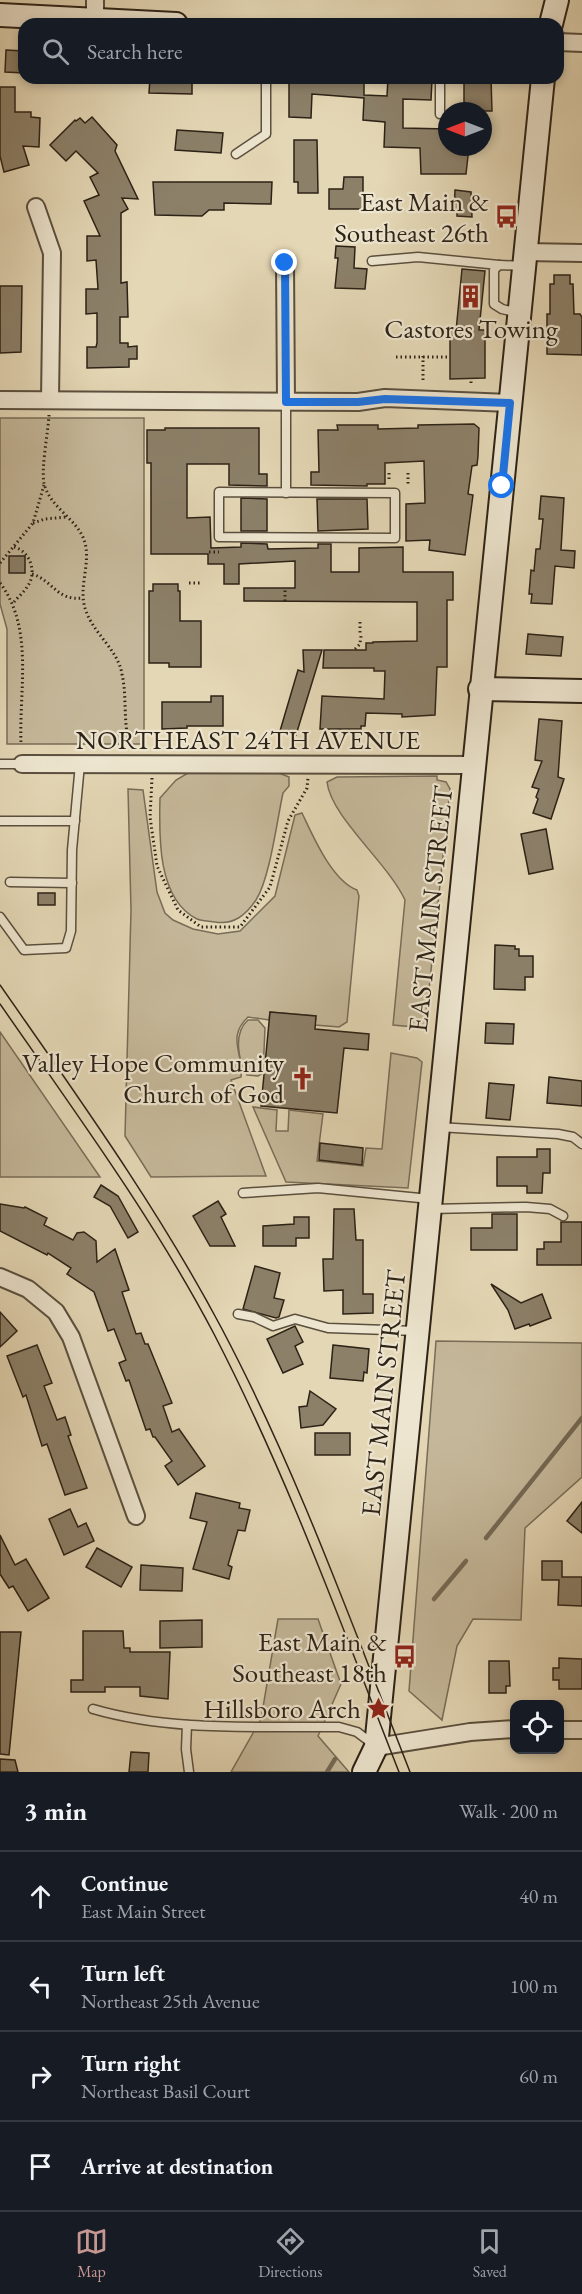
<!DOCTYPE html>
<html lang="en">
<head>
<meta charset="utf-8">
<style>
	:root { --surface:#171b24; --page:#20242c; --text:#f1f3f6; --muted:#9ea1a6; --line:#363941; --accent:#c59692 }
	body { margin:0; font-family:"EB Garamond",serif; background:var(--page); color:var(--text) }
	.controls { position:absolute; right:18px; bottom:18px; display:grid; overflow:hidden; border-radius:12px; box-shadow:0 3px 9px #0003 }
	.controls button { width:54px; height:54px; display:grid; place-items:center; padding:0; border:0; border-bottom:2px solid var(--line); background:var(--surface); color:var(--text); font:30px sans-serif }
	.compass { position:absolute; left:438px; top:102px; width:54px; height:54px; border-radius:50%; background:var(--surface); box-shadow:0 3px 9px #0003; rotate:270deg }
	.stop { position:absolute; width:18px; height:18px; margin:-14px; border:4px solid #1a73e8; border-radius:50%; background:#fff }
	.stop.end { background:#1a73e8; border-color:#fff; box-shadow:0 2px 6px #0008 }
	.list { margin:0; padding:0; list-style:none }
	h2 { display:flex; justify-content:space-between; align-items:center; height:78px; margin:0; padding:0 24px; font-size:26px }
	h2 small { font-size:20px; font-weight:400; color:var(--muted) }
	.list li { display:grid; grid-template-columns:39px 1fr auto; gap:18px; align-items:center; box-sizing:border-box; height:90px; padding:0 24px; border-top:2px solid var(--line) }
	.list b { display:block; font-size:22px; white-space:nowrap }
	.list p { margin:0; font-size:20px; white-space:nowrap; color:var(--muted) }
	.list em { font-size:20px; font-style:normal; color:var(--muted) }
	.icon { flex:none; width:33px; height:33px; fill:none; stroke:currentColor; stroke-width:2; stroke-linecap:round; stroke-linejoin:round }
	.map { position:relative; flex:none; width:582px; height:1772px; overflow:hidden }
	.search { position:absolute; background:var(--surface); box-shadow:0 3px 9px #0003; left:18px; right:18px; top:18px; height:66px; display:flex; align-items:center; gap:15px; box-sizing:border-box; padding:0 21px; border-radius:18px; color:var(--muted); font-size:22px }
	.sheet { height:438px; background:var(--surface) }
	nav { display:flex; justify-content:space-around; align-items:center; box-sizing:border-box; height:84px; border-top:2px solid var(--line); background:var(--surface); font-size:16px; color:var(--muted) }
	nav a { display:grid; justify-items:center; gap:3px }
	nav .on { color:var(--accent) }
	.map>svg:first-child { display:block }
	.green { fill:#c5b89a; stroke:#786d58; stroke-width:1.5 }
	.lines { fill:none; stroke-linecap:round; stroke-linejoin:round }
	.stream { stroke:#756955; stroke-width:4.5 }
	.building { fill:#8c8069; stroke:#2c2216; stroke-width:1.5 }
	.lane-casing { stroke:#5a4f3e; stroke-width:11 }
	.street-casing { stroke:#5a4f3e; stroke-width:20 }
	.secondary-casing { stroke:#2c2216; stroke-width:26 }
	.path { stroke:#2c2216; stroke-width:3; stroke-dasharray:1.5 3; stroke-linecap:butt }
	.lane { stroke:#ede5cf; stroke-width:8 }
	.street { stroke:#ede5cf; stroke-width:16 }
	.secondary { stroke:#ede5cf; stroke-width:22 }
	.tram { stroke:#2c2216; stroke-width:1.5 }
	.route { stroke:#1a73e8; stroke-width:8 }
	.labels { text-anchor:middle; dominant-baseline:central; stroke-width:4.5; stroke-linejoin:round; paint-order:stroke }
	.poi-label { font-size:27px; fill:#2c2216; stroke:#ede5cf; text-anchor:end }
	.street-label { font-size:27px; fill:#2c2216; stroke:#ede5cf }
</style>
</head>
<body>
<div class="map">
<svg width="582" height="1772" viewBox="0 0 582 1772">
	<rect width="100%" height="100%" fill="#e4d7b5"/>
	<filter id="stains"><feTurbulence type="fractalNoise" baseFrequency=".00333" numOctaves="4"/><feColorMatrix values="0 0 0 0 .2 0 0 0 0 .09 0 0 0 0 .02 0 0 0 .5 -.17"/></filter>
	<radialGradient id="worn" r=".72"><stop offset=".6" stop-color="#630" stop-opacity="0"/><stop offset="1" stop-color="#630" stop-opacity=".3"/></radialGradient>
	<g class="green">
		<path d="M 0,418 L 144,418 L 144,744 L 7,744 L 7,629 L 0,604 Z"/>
		<path d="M 188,773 L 279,773 L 289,777 L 289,786 L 283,793 C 277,820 270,878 256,900 C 246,915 234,925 215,922 C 210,921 202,921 197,919 C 157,899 159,835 160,798 L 176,780 Z"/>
		<path d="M 437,776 L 437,780 L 446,782 L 450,789 L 425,1028 L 393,1025 L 405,900 C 388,863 331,817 327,782 L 337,777 Z"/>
		<path d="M 128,789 L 143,790 L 157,892 L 165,913 L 173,920 L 193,929 L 218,934 L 240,931 L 275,896 L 295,815 L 302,813 C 313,836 332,881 357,890 L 359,896 L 347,1022 L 339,1027 L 315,1025 L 316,1016 L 270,1012 L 269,1020 L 248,1017 C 226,1038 244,1053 241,1077 L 231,1080 L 266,1176 L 151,1177 L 125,1136 L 131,910 Z"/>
		<path d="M 248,1020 L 258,1020 L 265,1028 L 263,1073 L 258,1076 L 247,1075 C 238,1060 233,1033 248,1020 Z"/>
		<path d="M 0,1032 L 100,1177 L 0,1177 Z"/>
		<path d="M 391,1053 L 417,1058 L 422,1062 L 408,1188 L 286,1182 L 253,1107 L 277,1110 L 276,1131 L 288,1131 L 289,1110 L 323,1114 L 317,1161 L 363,1166 L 366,1148 L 382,1149 Z"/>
		<path d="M 436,1341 L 582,1343 L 582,1477 L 525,1528 L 521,1620 L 473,1619 L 457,1646 L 442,1720 L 409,1691 Z"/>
		<path d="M 278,1619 L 318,1619 L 341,1684 L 318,1736 L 349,1772 L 231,1772 L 261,1719 Z"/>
	</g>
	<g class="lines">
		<g class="stream">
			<path d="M 486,1538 L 582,1418"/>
			<path d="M 434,1599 L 466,1561"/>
			<path d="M 327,1772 L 335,1759"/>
		</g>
	</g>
	<g class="building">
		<path d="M 6,50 L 24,51 L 24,73 L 5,72 Z"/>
		<path d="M 150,78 L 192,78 L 192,94 L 149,93 Z"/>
		<path d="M 289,78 L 313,78 L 313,82 L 340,83 L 340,78 L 364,78 L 364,95 L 387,96 L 388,78 L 432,80 L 431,100 L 403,99 L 403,128 L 447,129 L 447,147 L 469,147 L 466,174 L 421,174 L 420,148 L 384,147 L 385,122 L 363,120 L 364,98 L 312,94 L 311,118 L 289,117 Z"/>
		<path d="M 464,78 L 491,78 L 492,111 L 464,111 Z"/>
		<path d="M 0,87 L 15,87 L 15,112 L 31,112 L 31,117 L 40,118 L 39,147 L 23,146 L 29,165 L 4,172 L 0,156 Z"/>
		<path d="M 92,117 L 117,145 L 115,151 L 138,199 L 122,198 L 128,209 L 121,213 L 121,283 L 127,282 L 128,317 L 120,317 L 120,343 L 128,343 L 128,347 L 137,346 L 137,359 L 129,359 L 129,367 L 87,368 L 87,347 L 96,347 L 97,343 L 97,313 L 86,314 L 86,289 L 98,289 L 96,260 L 87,261 L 87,236 L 100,236 L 84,201 L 99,195 L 90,177 L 98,173 L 76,151 L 66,161 L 50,145 L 75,120 L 76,121 L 80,118 L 85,123 Z"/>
		<path d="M 177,130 L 223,133 L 221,153 L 175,150 Z"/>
		<path d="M 294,140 L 317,140 L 318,193 L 298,193 L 298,182 L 294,182 Z"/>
		<path d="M 344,177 L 363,177 L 363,209 L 329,209 L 329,189 L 343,189 Z"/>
		<path d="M 153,182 L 272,182 L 271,204 L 224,203 L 224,210 L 209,210 L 202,216 L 155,215 Z"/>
		<path d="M 455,190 L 471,192 L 472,217 L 457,216 L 457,211 L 454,211 Z"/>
		<path d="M 336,246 L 355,247 L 354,268 L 367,269 L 365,289 L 335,288 L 338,258 L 335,258 Z"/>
		<path d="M 462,269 L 485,271 L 479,330 L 485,330 L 485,378 L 450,379 L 450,331 L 456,331 Z"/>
		<path d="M 554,275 L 570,275 L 570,284 L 573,284 L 574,314 L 580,314 L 582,317 L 582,355 L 547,354 L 547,314 L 550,314 L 550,284 L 554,284 Z"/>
		<path d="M 0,286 L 22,286 L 21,352 L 0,353 Z"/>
		<path d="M 474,424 L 479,428 L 478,456 L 477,465 L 472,466 L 468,494 L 473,495 L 465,555 L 429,550 L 430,540 L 406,541 L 406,504 L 425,503 L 424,461 L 385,463 L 385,484 L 367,484 L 367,486 L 311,485 L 311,472 L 319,472 L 318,430 L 338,430 L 337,425 L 378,425 L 378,429 L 418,428 L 418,425 Z"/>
		<path d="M 165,428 L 259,428 L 259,474 L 267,474 L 267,486 L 229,485 L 229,464 L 187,464 L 187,518 L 210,517 L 211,548 L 241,547 L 241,543 L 267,544 L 268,549 L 318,548 L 318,544 L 331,544 L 331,572 L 359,572 L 359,548 L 403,547 L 403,572 L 453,572 L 453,600 L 447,600 L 447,667 L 437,667 L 435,715 L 402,717 L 402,714 L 366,713 L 365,726 L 361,726 L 361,729 L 320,729 L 322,696 L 384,699 L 385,671 L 374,671 L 374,668 L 323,668 L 324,650 L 366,650 L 366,643 L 373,643 L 373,642 L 417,641 L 417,602 L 244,601 L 244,588 L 295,588 L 295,561 L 239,564 L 239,584 L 224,584 L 224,564 L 208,564 L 208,554 L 151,554 L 151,463 L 147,463 L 147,430 L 165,430 Z"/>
		<path d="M 541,496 L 564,498 L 561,550 L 575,551 L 574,568 L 555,566 L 552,604 L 531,603 L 532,594 L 529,594 L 531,570 L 534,571 L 536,549 L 540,549 L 543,519 L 539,519 Z"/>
		<path d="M 241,498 L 267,499 L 267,531 L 241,531 Z"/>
		<path d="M 317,499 L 367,499 L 368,529 L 318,531 Z"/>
		<rect x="9" y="556" width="16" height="17"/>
		<path d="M 153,584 L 178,584 L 178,591 L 180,591 L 180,621 L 201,621 L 201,667 L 169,667 L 169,663 L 149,663 L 149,591 L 153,591 Z"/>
		<path d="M 528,634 L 563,637 L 561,656 L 526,654 Z"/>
		<path d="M 303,650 L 322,650 L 296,735 L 280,731 L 298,670 L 304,672 Z"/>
		<path d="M 211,696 L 223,696 L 223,726 L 187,726 L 187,728 L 162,729 L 162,702 L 211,702 Z"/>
		<path d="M 539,719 L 562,721 L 558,777 L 564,779 L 551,819 L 533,813 L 538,799 L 536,797 L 539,789 L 532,787 L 542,761 L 535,760 Z"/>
		<path d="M 546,829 L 553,869 L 529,874 L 521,834 Z"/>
		<rect x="38" y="893" width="17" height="12"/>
		<path d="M 495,945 L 515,946 L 515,949 L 519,949 L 519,956 L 533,956 L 533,977 L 525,977 L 525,990 L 494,989 Z"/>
		<path d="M 270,1012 L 316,1016 L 315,1029 L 369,1034 L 368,1050 L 344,1048 L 337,1113 L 261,1106 Z"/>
		<path d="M 486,1023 L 514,1024 L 513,1044 L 485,1043 Z"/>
		<path d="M 549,1077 L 582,1081 L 582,1106 L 547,1103 Z"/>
		<path d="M 489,1083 L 514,1085 L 510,1120 L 486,1118 Z"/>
		<path d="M 320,1143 L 363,1148 L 362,1165 L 319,1160 Z"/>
		<path d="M 537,1149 L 550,1149 L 550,1173 L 543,1173 L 542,1193 L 527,1193 L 527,1186 L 497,1186 L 497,1157 L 537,1157 Z"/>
		<path d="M 101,1185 L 118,1196 L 138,1232 L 128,1238 L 110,1206 L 94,1197 Z"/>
		<path d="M 218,1201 L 226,1214 L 221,1217 L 235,1246 L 210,1246 L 193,1216 Z"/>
		<path d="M 0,1204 L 24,1208 L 25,1207 L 47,1218 L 44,1225 L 73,1240 L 77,1233 L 84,1232 L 96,1241 L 97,1262 L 115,1249 L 129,1290 L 122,1292 L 136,1334 L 141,1333 L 145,1344 L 148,1344 L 172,1403 L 163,1406 L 172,1432 L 179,1429 L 205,1466 L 178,1485 L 165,1466 L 172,1461 L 155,1437 L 153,1437 L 150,1429 L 146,1430 L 129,1380 L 126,1381 L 119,1363 L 126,1360 L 114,1329 L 108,1331 L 94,1292 L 67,1274 L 71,1268 L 48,1253 L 47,1255 L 0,1231 Z"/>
		<path d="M 334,1209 L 354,1209 L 356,1240 L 363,1240 L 363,1294 L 373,1294 L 373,1313 L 343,1314 L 343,1290 L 324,1291 L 323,1259 L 333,1259 Z"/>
		<path d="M 492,1214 L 517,1214 L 517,1250 L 471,1250 L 471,1228 L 492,1228 Z"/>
		<path d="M 294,1217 L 309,1217 L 309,1238 L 296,1238 L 296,1246 L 263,1246 L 263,1226 L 294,1224 Z"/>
		<path d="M 561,1222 L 582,1222 L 582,1265 L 537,1265 L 537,1249 L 544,1249 L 544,1242 L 561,1242 Z"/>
		<path d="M 255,1266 L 280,1273 L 274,1298 L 284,1300 L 279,1317 L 276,1318 L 243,1309 Z"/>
		<path d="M 491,1284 L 521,1303 L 542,1294 L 551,1318 L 530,1326 L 529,1324 L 515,1329 L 508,1310 Z"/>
		<path d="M 0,1312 L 17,1331 L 0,1347 Z"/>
		<path d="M 295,1326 L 303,1342 L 295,1346 L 303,1364 L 283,1373 L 267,1339 Z"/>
		<path d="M 37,1345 L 52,1383 L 44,1386 L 57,1420 L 65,1417 L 71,1435 L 68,1436 L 87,1488 L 65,1495 L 47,1444 L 42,1446 L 26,1395 L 23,1397 L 7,1356 Z"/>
		<path d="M 333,1345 L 369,1349 L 367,1373 L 364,1372 L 363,1381 L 330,1378 Z"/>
		<path d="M 310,1391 L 336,1409 L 323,1425 L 301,1428 L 299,1407 L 307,1406 Z"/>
		<rect x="315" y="1433" width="35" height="22"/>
		<path d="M 196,1493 L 240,1503 L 239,1508 L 250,1510 L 245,1531 L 238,1530 L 228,1565 L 232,1567 L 229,1579 L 193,1569 L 207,1522 L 190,1518 Z"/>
		<path d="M 582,1502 L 582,1533 L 567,1521 Z"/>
		<path d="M 70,1509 L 78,1527 L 86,1523 L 94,1541 L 64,1555 L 49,1519 Z"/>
		<path d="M 0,1535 L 15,1565 L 26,1559 L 49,1598 L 28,1611 L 13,1586 L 9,1588 L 0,1574 Z"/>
		<path d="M 97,1548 L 132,1567 L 121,1587 L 86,1567 Z"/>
		<path d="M 542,1561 L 562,1561 L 562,1577 L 582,1577 L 582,1606 L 558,1605 L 559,1580 L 542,1580 Z"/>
		<path d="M 141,1565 L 183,1568 L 182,1591 L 140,1590 Z"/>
		<path d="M 202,1620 L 202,1647 L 160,1648 L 160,1621 Z"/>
		<path d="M 83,1631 L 123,1631 L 124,1648 L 130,1648 L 130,1652 L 170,1652 L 168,1699 L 140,1696 L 140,1687 L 105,1687 L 105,1692 L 71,1692 L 71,1680 L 83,1680 Z"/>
		<path d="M 0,1632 L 21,1632 L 9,1755 L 0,1754 Z"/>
		<path d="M 559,1658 L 582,1659 L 582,1689 L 559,1689 L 559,1680 L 553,1680 L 553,1668 L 559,1668 Z"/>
		<path d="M 489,1661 L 509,1661 L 510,1686 L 506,1686 L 506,1693 L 489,1693 Z"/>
		<path d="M 131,1752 L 149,1753 L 148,1772 L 129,1772 Z"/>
		<path d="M 0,1759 L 15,1760 L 18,1772 L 0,1772 Z"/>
	</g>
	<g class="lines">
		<defs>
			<g id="lane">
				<path d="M 440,114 L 440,78"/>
				<path d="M 236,154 L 266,134 L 266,78"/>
				<path d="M 372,261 L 418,257 L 499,265"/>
				<path d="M 519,313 L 502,309 L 494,304 L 494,270 L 499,265 L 524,266"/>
				<path d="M 286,402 L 286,493"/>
				<path d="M 219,492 L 395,493 L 395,538 L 219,537 Z"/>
				<path d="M 0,764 L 22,764"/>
				<path d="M 0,821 L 75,821"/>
				<path d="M 10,882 L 72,883"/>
				<path d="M 0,917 L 24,950 L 66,948 L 71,931 L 72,850 L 80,764"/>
				<path d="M 438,1127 L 558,1134 L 573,1137 L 582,1144"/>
				<path d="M 243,1193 L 318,1188 L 430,1199"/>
				<path d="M 430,1209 L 526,1207 L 550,1209 L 563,1216"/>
				<path d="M 238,1314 L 254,1317 L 273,1326 L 295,1319 L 328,1328 L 417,1331"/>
				<path d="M 93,1709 C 172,1732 257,1726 339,1727 L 357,1732 L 373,1744"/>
				<path d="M 187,1725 L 186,1749 L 189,1772"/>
			</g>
			<g id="street">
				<path d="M 95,0 L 95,20"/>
				<path d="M 558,42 L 582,43"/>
				<path d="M 36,207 L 52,253 L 50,400"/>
				<path d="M 525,252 L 582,253"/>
				<path d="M 285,263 L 286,402"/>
				<path d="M 0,400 L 358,402 L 385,398 L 510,403"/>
				<path d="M 22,764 L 473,765"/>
				<path d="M 0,1277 L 28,1289 L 56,1312 L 71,1337 L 136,1516"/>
				<path d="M 560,1730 L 582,1730"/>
				<path d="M 376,1747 L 470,1732 L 514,1729"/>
			</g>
			<g id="secondary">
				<path d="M 0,15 L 176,24"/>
				<path d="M 551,24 L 557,0"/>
				<path d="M 480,689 L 582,691"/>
				<path d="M 364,1772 L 376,1747 L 543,78"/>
			</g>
		</defs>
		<use href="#lane" class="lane-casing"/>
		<use href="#street" class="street-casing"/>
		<use href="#secondary" class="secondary-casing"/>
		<g class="path">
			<path d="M 423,356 L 423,383"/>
			<path d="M 396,357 L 450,357"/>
			<path d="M 471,383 L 471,378"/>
			<path d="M 49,415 C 48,433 41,468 44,483 C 50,510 83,521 86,548 C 89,569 78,590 86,611 C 94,634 118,650 122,674 C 127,696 123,720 129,742"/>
			<path d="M 389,473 L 389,481"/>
			<path d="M 408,473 L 408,485"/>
			<path d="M 33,523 L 45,519 L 66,517"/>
			<path d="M 14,547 C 30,551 38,573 27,587 C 24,592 18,597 14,602"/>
			<path d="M 209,552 L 219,552"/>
			<path d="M 0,563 L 33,523 L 44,485"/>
			<path d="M 32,574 C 54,581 56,601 83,598"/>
			<path d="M 0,583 C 34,628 19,689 21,742"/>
			<path d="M 189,583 L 201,583"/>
			<path d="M 285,601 L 285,588"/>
			<path d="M 360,622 L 360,635"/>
			<path d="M 355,649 L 360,644 L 361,636 L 363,636"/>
			<path d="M 152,778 L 150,817 L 157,866 L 178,910 L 201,927 L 240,927 L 270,887 L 288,821 L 307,788 L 308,778"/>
		</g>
		<use href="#lane" class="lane"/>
		<use href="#street" class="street"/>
		<use href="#secondary" class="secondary"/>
		<g class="tram">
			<path d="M 0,985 C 78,1097 158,1208 222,1329 C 297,1471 351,1622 410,1772"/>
			<path d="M 0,1004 C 75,1112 153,1218 214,1334 C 287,1475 341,1624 399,1772"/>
		</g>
	</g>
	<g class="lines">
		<path class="route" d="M 285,263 L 286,402 L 358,402 L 385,399 L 510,403 L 502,486"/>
	</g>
	<defs>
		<symbol id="bus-bare" viewBox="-9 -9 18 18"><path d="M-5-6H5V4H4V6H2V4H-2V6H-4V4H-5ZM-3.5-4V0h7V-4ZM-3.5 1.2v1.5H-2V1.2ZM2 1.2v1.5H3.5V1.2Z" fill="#8f2418" stroke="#ede5cf" stroke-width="2.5" paint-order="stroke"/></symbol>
		<symbol id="building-bare" viewBox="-9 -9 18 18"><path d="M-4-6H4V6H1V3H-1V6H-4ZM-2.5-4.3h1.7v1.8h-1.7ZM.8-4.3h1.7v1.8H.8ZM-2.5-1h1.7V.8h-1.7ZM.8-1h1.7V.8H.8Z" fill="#8f2418" stroke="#ede5cf" stroke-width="2.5" paint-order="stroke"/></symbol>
		<symbol id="church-bare" viewBox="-9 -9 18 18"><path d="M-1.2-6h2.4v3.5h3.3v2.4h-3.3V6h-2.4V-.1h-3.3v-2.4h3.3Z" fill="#8f2418" stroke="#ede5cf" stroke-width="2.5" paint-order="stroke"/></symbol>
		<symbol id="sight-bare" viewBox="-9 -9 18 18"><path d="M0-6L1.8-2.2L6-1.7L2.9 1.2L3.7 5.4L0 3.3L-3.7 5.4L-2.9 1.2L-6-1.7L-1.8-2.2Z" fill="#8f2418" stroke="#ede5cf" stroke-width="2.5" paint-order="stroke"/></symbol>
	</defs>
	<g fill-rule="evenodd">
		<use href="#bus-bare" x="490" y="200" width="33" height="33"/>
		<use href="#building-bare" x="454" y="280" width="33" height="33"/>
		<use href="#church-bare" x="286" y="1062" width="33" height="33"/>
		<use href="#bus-bare" x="388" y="1640" width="33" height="33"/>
		<use href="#sight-bare" x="362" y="1692" width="33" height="33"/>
	</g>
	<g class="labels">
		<g class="poi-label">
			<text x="489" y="201">East Main &amp;<tspan x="489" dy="31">Southeast 26th</tspan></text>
			<text x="471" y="328" text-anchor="middle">Castores Towing</text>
			<text x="284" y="1062">Valley Hope Community<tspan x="284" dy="31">Church of God</tspan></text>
			<text x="387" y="1641">East Main &amp;<tspan x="387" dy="31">Southeast 18th</tspan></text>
			<text x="361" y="1708">Hillsboro Arch</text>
		</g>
		<g class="street-label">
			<text x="248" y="739">NORTHEAST 24TH AVENUE</text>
			<text transform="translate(430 909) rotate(-84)">EAST MAIN STREET</text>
			<text transform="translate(383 1393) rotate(-84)">EAST MAIN STREET</text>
		</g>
	</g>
	<rect width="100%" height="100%" filter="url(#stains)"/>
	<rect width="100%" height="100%" fill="url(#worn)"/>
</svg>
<div class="controls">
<button><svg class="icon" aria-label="locate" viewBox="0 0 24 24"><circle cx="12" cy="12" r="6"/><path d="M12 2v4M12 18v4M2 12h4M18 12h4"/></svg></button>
</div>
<svg class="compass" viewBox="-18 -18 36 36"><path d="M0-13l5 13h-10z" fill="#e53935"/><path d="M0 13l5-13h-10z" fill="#9ea1a6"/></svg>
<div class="stop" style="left:502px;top:486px"></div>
<div class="stop end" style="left:285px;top:263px"></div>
<div class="search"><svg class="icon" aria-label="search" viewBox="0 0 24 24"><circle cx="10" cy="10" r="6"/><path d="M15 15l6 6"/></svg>Search here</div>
</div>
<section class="sheet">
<h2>3 min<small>Walk · 200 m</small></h2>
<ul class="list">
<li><svg class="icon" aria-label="ahead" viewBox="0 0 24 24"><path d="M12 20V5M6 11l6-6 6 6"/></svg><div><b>Continue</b><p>East Main Street</p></div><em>40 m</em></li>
<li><svg class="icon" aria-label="left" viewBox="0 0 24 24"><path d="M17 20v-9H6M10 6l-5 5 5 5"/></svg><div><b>Turn left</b><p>Northeast 25th Avenue</p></div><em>100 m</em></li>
<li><svg class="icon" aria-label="right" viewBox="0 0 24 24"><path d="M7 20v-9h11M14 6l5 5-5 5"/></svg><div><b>Turn right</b><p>Northeast Basil Court</p></div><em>60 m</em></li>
<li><svg class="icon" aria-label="arrive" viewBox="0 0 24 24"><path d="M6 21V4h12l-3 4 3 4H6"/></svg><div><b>Arrive at destination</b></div></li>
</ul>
</section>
<nav>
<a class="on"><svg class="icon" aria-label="map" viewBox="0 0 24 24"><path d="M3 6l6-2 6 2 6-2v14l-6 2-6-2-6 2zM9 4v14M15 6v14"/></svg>Map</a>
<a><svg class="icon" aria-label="directions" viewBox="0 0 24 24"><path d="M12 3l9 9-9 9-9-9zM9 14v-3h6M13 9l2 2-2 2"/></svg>Directions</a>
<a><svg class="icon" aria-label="saved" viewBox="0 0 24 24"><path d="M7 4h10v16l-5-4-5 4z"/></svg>Saved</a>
</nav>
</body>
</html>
